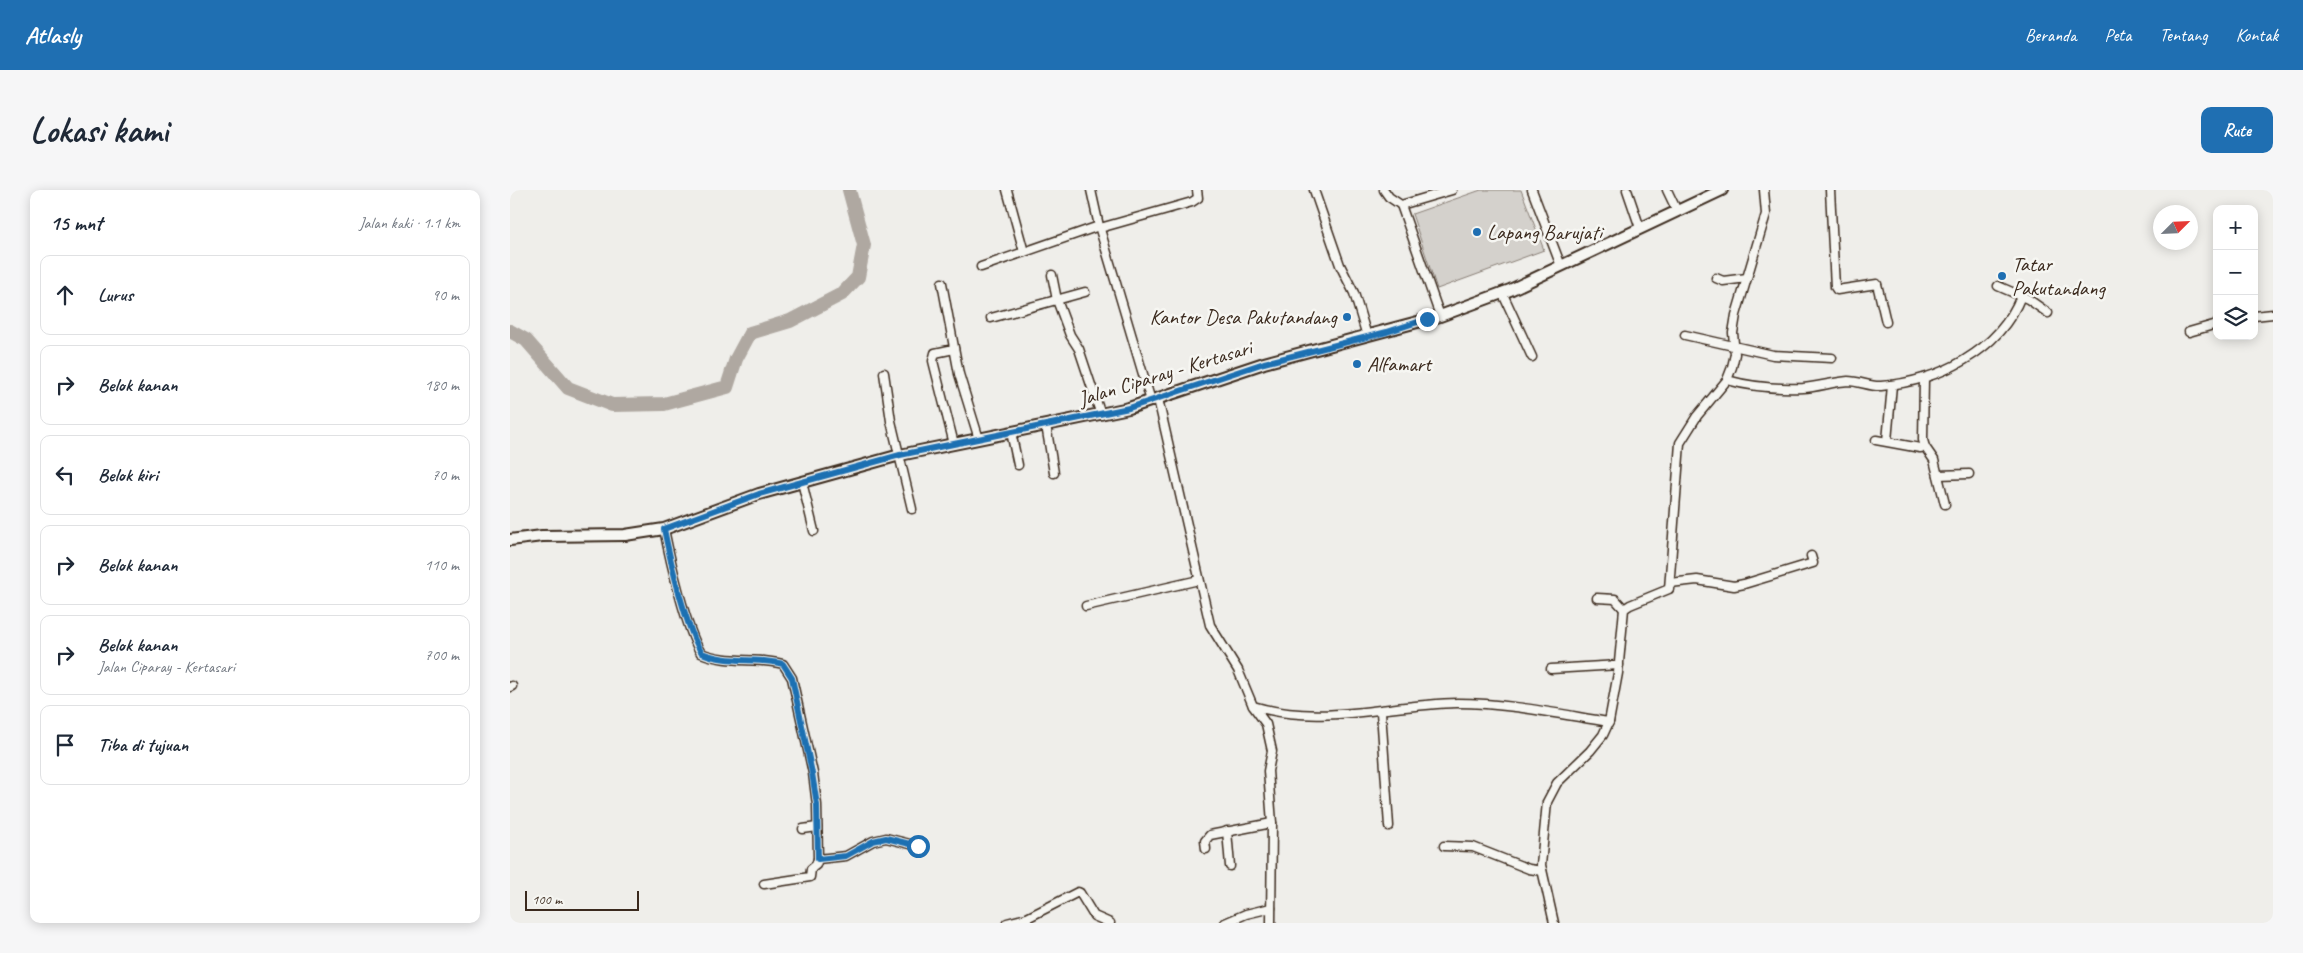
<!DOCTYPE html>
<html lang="id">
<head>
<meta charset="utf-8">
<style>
	:root { --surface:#fff; --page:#f6f6f7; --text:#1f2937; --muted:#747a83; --line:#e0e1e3; --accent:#1f6fb2 }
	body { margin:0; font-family:Caveat,sans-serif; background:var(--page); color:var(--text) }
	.controls { position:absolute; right:15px; top:15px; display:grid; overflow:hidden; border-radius:10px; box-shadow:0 2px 12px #0003 }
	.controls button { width:45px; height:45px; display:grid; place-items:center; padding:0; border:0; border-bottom:1px solid var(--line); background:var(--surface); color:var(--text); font:25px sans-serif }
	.compass { position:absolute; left:1643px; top:15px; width:45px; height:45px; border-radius:50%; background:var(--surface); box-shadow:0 2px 12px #0003; rotate:66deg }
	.scale { position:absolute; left:15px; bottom:12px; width:114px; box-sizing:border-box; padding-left:5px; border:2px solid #3b2a1e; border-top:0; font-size:14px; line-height:18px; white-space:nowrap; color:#3b2a1e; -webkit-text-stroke:4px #f6f6f2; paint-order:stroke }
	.stop { position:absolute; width:15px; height:15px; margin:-11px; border:4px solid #1f6fb2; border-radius:50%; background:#fff }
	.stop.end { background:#1f6fb2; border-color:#fff; box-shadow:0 1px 5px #0008 }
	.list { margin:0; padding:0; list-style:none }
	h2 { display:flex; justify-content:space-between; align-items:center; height:65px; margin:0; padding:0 20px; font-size:21px }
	h2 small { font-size:16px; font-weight:400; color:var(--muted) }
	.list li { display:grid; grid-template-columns:32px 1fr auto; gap:15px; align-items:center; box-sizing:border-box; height:80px; margin:0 10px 10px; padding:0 10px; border:1px solid var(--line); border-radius:10px }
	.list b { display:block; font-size:19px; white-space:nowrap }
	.list p { margin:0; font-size:16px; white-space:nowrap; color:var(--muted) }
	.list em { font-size:16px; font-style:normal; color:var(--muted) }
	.icon { flex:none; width:28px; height:28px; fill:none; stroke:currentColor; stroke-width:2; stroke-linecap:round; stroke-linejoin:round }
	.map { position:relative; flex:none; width:1763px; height:733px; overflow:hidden; border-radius:10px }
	header { display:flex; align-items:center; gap:30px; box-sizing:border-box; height:70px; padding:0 25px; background:var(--accent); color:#fff }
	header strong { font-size:24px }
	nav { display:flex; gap:28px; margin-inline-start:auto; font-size:18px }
	.intro { display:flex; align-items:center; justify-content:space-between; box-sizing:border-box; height:120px; padding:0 30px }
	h1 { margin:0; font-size:35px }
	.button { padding:12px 22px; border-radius:10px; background:var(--accent); color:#fff; font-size:18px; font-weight:700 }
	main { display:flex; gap:30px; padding:0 30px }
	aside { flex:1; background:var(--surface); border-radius:10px; box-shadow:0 2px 12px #0003 }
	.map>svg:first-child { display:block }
	.green { fill:#d4d1cc; stroke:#887e75 }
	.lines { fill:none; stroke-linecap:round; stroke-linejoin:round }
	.river { stroke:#afa8a1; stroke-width:14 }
	.street-casing { stroke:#3b2a1e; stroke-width:11 }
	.secondary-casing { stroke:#3b2a1e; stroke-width:14 }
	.street { stroke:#f6f6f2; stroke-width:8 }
	.secondary { stroke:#f6f6f2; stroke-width:10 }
	.route { stroke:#1f6fb2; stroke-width:6 }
	.poi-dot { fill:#1f6fb2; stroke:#f6f6f2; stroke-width:2 }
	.labels { text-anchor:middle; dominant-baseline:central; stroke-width:5; stroke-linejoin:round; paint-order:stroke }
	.poi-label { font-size:21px; fill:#3b2a1e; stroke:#f6f6f2; text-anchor:start }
	.street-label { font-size:21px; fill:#3b2a1e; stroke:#f6f6f2 }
</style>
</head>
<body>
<header>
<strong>Atlasly</strong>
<nav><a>Beranda</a><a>Peta</a><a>Tentang</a><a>Kontak</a></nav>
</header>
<div class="intro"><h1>Lokasi kami</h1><a class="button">Rute</a></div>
<main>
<aside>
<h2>15 mnt<small>Jalan kaki · 1.1 km</small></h2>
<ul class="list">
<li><svg class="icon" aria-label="ahead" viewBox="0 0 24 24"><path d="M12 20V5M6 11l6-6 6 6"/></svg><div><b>Lurus</b></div><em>90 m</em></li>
<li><svg class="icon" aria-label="right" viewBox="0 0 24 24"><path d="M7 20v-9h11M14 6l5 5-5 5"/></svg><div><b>Belok kanan</b></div><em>180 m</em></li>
<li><svg class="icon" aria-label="left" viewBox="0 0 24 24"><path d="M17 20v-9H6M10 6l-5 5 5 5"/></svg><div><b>Belok kiri</b></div><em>70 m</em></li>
<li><svg class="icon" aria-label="right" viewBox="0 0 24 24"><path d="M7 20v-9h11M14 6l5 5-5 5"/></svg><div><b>Belok kanan</b></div><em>110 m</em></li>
<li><svg class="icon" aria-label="right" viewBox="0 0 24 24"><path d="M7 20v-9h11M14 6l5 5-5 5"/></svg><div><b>Belok kanan</b><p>Jalan Ciparay - Kertasari</p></div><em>700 m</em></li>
<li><svg class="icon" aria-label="arrive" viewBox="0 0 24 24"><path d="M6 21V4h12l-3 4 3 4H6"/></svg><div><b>Tiba di tujuan</b></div></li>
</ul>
</aside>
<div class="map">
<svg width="1763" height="733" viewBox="0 0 1763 733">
	<rect width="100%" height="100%" fill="#efeeea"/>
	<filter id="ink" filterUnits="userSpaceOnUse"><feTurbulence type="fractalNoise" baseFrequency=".02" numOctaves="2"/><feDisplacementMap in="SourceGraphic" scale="10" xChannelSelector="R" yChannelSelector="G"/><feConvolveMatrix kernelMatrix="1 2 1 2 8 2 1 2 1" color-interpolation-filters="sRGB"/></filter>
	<g filter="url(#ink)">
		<path class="green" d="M 971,0 L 1011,0 L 1034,60 L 927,99 L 902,24 Z"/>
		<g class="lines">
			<path class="river" d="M 0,141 L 16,150 L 58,198 L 102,215 L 154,214 L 217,197 L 226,169 L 240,143 L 280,131 L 332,104 L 348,87 L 354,55 L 339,0"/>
			<defs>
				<g id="street">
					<path d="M 497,0 L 514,62"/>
					<path d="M 581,0 L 589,36 L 641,211"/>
					<path d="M 804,0 L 830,75 L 844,103 L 857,146"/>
					<path d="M 874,0 L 879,7 L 891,15 L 942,0"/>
					<path d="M 1022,0 L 1051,76"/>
					<path d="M 1117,0 L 1130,38"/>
					<path d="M 1157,0 L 1167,21"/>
					<path d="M 1320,0 L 1325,97 L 1327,100 L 1367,94 L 1376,132"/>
					<path d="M 891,15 L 930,126"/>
					<path d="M 590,38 L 682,12 L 688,8 L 687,0"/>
					<path d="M 471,77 L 589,36"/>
					<path d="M 542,85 L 547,110 L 560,145 L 569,159 L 591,225"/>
					<path d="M 1206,88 L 1213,91 L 1237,88"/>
					<path d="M 432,93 L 449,184 L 469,249"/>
					<path d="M 1488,96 L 1518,109 L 1538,123"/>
					<path d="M 992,102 L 1022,167"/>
					<path d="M 1744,126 L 1763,124"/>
					<path d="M 481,128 L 575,102"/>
					<path d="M 1679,142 L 1707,134"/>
					<path d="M 1175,145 L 1263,165 L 1322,168"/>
					<path d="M 444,159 L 425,163 L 423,171 L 444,254"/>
					<path d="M 374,183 L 381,231 L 402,319"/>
					<path d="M 1414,188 L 1413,250 L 1415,257 L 1424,270 L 1435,314"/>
					<path d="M 1217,190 C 1242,197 1267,199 1293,198 C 1308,197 1323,192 1338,191 C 1349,191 1361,197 1371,196 C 1428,191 1489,162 1511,106"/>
					<path d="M 648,209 L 700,435 L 728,480 L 743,516 C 812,537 879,514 947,513 C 998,513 1049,524 1099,532"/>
					<path d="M 536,235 L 544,283"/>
					<path d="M 501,242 L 508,275"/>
					<path d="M 1366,250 L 1410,258 L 1415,257"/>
					<path d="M 1377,251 L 1382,195"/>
					<path d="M 1428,285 L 1459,284"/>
					<path d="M 292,292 L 304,341"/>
					<path d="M 154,339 C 160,369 176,440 191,463 C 218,474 246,467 273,474 L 282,488 L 303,583 L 307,615 L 308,669 L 306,675 L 301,679 L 300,687 L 254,694"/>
					<path d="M 1160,393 L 1187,390 L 1224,396 L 1234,394 L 1303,373 L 1301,366"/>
					<path d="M 1087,408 L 1105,409 L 1114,419"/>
					<path d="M 576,416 L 689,390"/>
					<path d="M 1041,479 L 1109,475"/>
					<path d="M 0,497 L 2,496"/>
					<path d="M 743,516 L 756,534 L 762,561 L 758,581 L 762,633 L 761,733"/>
					<path d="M 871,522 L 879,636"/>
					<path d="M 293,639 L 307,637"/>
					<path d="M 717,641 L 720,676"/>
					<path d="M 934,656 L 963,657 L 1019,679 L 1032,681"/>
					<path d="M 696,659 L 695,651 L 700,645 L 762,633"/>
					<path d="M 308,669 L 336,666 L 363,651 L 376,648 L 408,656"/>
					<path d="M 497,733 L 517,728 L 568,702 L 570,703 L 584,726 L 600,733"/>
					<path d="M 715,733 L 736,724 L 761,718"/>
					<path d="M 1044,733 L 1031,675 L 1037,612 L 1047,593 L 1080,561 L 1093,545 L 1099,532 L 1108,483 L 1114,419 L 1120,415 L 1159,399 L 1170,253 L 1187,226 L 1217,190 L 1222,177 L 1225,164 L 1223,143 L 1226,125 L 1256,24 L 1254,0"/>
				</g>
				<path id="secondary" d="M 0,350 L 32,346 L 115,345 L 154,339 L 249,304 L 390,265 L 619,218 L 754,173 L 930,126 L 1000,100 L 1212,0"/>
			</defs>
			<use href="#street" class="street-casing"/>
			<use href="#secondary" class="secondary-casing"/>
			<use href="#street" class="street"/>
			<use href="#secondary" class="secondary"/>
		</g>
	</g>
	<g class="lines" filter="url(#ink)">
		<path class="route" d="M 408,656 L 376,648 L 363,651 L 336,666 L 308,669 L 307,615 L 302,583 L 282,488 L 273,474 C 246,467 218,474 192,463 C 176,440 160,369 154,339 L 249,304 L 292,292 L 390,265 L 619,218 L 754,173 L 877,142 L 917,129"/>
	</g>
	<g class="poi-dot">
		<circle cx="967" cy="42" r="5"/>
		<circle cx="1492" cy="86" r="5"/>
		<circle cx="837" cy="127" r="5"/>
		<circle cx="847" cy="174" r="5"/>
	</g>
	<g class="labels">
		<g class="poi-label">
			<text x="977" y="42">Lapang Barujati</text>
			<text x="1502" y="74">Tatar<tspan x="1502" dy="24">Pakutandang</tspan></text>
			<text x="827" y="127" text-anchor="end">Kantor Desa Pakutandang</text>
			<text x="857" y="174">Alfamart</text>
		</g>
		<g class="street-label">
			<text transform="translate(655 183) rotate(-17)">Jalan Ciparay - Kertasari</text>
		</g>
	</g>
</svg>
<div class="controls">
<button>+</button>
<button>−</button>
<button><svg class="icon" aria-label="layers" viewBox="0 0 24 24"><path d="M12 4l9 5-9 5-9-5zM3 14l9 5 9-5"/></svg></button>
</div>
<svg class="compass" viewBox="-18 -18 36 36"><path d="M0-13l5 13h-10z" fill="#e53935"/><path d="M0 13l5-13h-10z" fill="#747a83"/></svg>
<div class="scale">100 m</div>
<div class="stop" style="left:408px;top:656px"></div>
<div class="stop end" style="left:917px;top:129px"></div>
</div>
</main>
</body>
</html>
